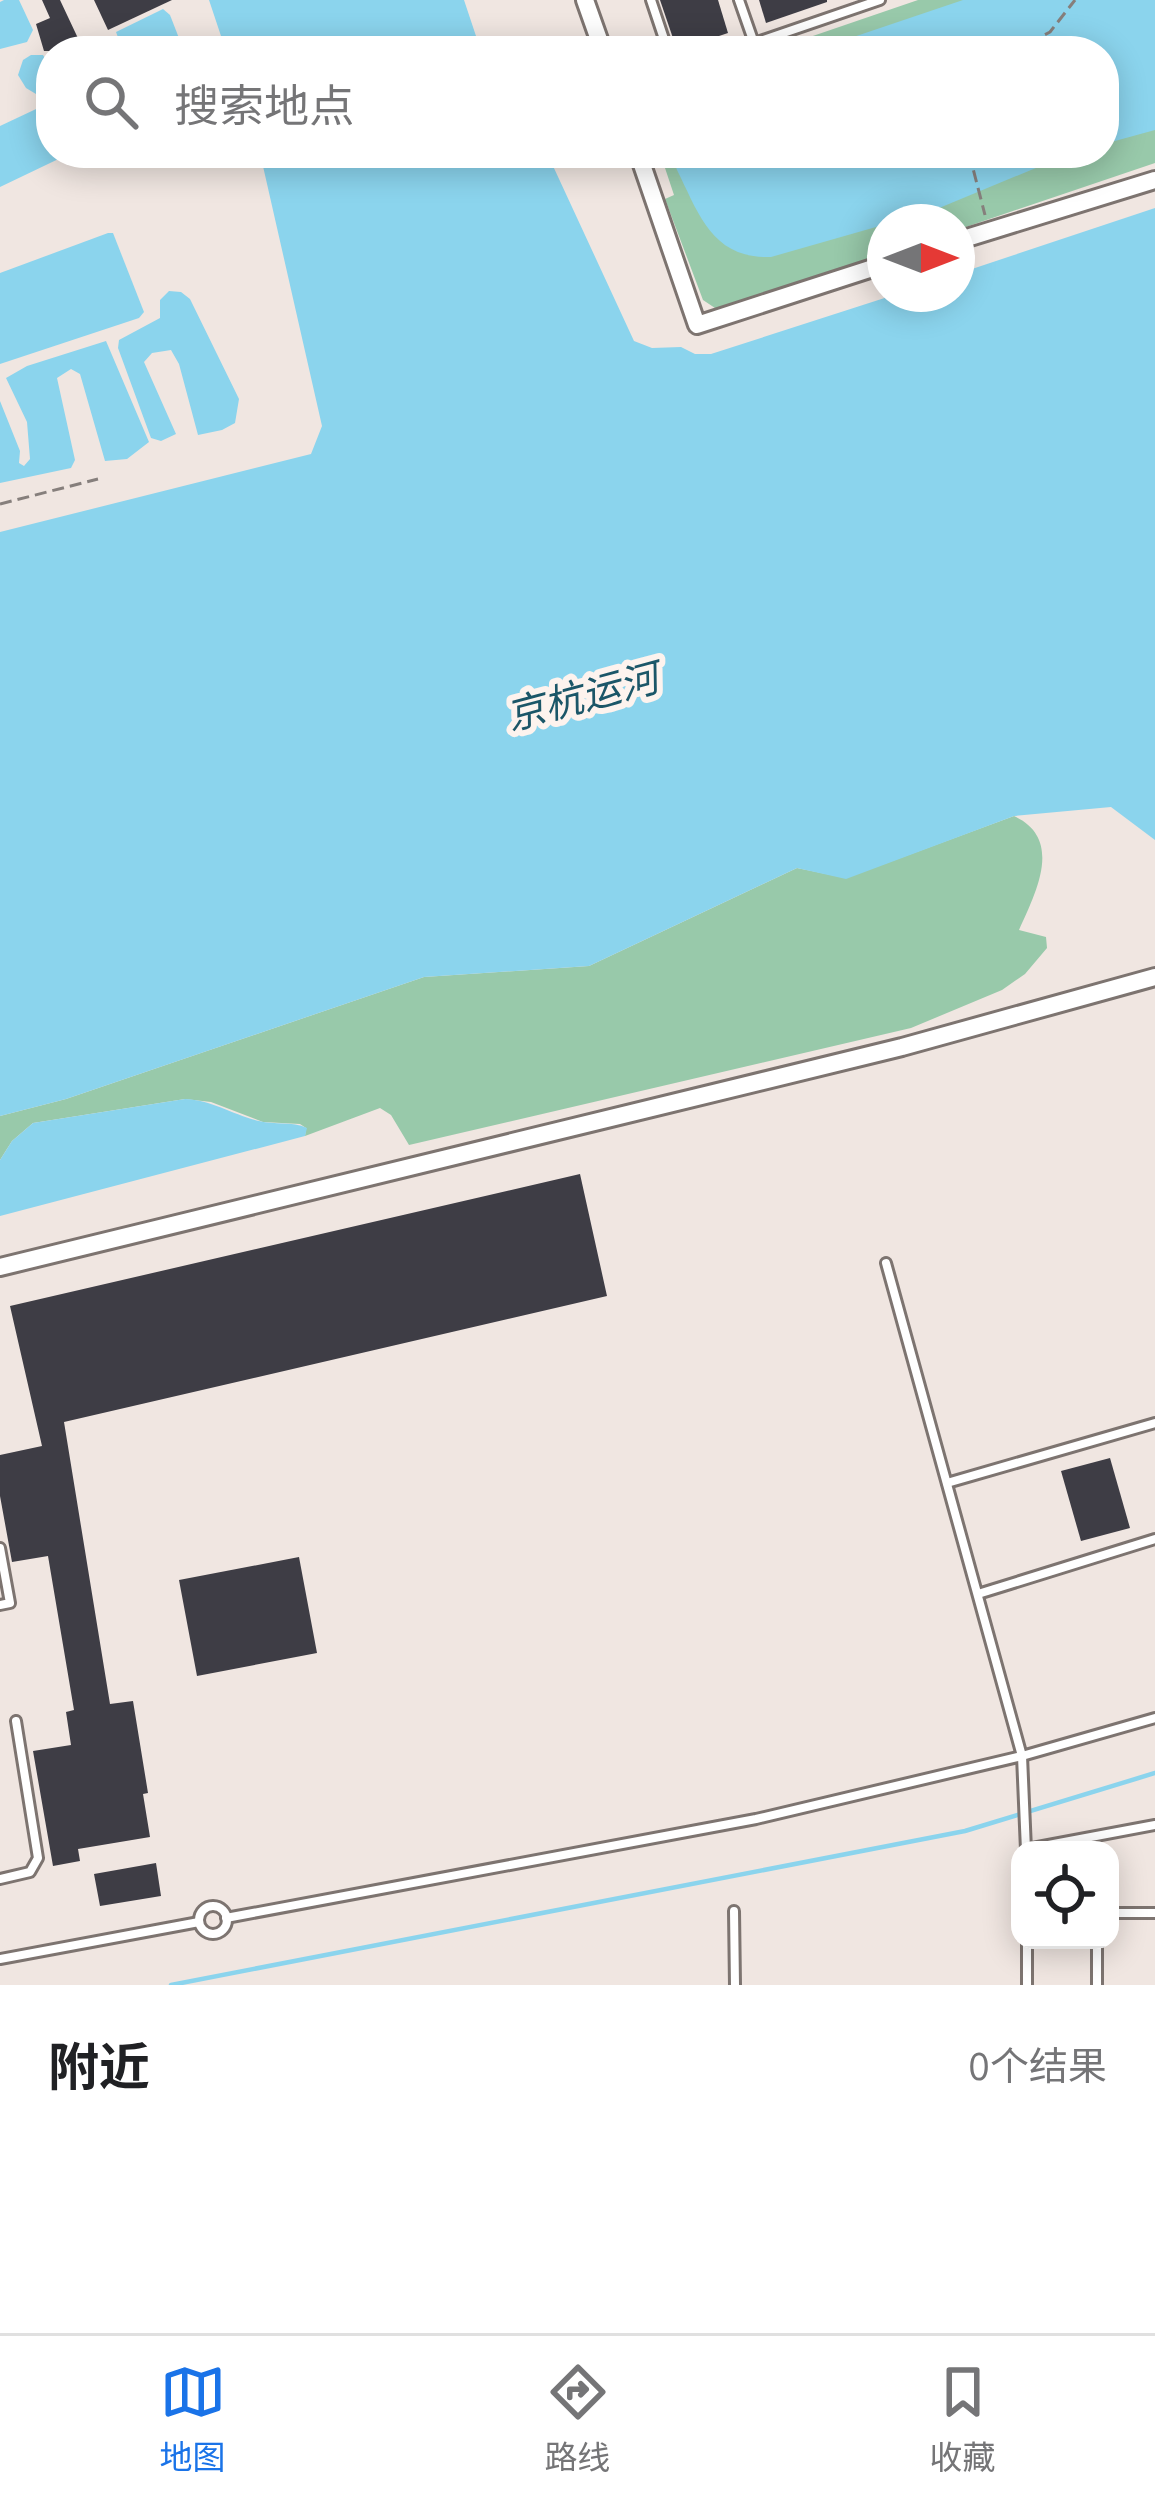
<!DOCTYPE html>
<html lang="zh">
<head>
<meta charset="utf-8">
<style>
	:root { --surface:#fff; --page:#f2f2f2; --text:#202124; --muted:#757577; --line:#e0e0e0; --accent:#1a73e8 }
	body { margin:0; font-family:Ubuntu,"Noto Sans SC",sans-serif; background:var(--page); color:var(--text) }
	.controls { position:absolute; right:36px; bottom:36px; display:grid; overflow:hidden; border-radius:24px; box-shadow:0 6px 30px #0003 }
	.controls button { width:108px; height:108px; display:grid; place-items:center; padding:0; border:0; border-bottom:3px solid var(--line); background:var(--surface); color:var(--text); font:60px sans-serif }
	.compass { position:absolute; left:867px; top:204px; width:108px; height:108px; border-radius:50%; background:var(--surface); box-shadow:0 6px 30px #0003; rotate:90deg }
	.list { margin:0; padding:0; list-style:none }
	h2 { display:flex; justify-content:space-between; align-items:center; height:156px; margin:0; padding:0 48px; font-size:51px }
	h2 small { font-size:39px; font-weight:400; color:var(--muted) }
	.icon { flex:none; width:66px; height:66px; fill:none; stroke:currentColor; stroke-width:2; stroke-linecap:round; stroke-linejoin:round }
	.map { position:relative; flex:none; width:1155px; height:1985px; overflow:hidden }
	.search { position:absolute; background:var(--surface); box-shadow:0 6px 30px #0003; left:36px; right:36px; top:36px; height:132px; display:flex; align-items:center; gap:30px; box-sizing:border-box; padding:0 42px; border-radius:48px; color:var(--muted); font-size:45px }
	.sheet { height:348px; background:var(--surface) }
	nav { display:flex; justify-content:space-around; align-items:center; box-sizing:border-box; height:168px; border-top:3px solid var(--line); background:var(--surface); font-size:33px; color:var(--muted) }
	nav a { display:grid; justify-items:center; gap:6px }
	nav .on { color:var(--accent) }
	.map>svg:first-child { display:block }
	.green { fill:#98c9aa }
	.water { fill:#8bd4ed }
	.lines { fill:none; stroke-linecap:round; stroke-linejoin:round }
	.stream { stroke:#8bd4ed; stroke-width:4.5 }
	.building { fill:#3e3d45 }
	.service-casing { stroke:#7d7470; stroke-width:14 }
	.minor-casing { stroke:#7d7470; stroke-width:22 }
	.path { stroke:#867f7c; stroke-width:3; stroke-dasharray:12 6; stroke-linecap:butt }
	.service { stroke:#fff; stroke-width:8 }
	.minor { stroke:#fff; stroke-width:16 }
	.labels { text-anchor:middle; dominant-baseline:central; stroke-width:12; stroke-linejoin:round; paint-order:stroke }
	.water-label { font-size:39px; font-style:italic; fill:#1b5668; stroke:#fdf3ee }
</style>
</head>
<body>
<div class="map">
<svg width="1155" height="1985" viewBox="0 0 1155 1985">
	<rect width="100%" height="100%" fill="#f0e6e1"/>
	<g class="green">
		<path d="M 918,0 L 1155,0 L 1155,163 L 957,230 L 957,222 L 885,222 L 885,254 L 718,310 L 703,300 L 665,199 L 674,195 L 660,153 L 1104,153 L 1104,51 L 769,51 Z"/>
		<path d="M 1014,816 C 1064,839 1036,892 1019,930 L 1046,937 L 1047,948 L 1025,974 L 1002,990 L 911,1028 L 409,1145 L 391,1115 L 380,1108 L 305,1136 L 306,1128 L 300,1124 L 263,1122 L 211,1102 L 185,1099 L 33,1123 L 12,1141 L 0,1160 L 0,1116 L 66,1099 L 424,977 L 589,966 L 797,868 L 846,878 Z"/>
	</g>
	<g class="water">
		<path d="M 4,0 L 19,0 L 33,30 L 27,42 L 0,49 L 0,2 Z"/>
		<path d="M 209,0 L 464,0 L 481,51 L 226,51 Z"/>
		<path d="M 963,0 L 1155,0 L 1155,130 L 1104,144 L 1104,51 L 812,51 Z"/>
		<path d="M 163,9 L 170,15 L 184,51 L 123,51 L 116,32 Z"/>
		<path d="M 31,55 L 43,55 L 51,68 L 51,92 L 41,97 L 26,88 L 18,75 L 23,60 Z"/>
		<path d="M 51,102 L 51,153 L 71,153 L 0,187 L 0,126 Z"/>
		<path d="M 260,153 L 547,153 L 634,341 L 652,348 L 681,347 L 695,354 L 711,354 L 897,294 L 957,294 L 957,274 L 1155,208 L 1155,840 L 1111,807 L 1014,816 L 846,879 L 797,868 L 589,966 L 424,977 L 66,1099 L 0,1116 L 0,532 L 311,454 L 322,426 Z"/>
		<path d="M 681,153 L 1072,153 L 932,211 L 771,257 C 712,259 699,214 677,170 L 674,161 L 683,158 Z"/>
		<path d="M 108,233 L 113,233 L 144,312 L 139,318 L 0,364 L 0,273 Z"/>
		<path d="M 169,291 L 181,292 L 190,299 L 239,399 L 235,423 L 222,430 L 198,435 L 179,364 L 171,350 L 152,353 L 144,362 L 176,434 L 161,441 L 151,438 L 118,348 L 119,340 L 160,318 L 160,300 Z"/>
		<path d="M 106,341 L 149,442 L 127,459 L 105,461 L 80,374 L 71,369 L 57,378 L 75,460 L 71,468 L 0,483 L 0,401 L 20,451 L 19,463 L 24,466 L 30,459 L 27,422 L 6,378 L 27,366 Z"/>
		<path d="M 185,1099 C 212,1100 233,1115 259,1121 C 275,1125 292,1121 307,1128 L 305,1136 L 0,1216 L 0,1160 L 12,1141 L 33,1123 Z"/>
	</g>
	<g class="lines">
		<path class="stream" d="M 171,1985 L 965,1831 L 1155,1773"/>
	</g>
	<g class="building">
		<path d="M 42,0 L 60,0 L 84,51 L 44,51 L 36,24 L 50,18 Z"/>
		<path d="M 94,0 L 172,0 L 108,30 Z"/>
		<path d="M 660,0 L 718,0 L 728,33 L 677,50 Z"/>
		<path d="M 759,0 L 827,0 L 827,2 L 766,23 Z"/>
		<path d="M 580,1174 L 607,1296 L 64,1422 L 110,1704 L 133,1701 L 148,1793 L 143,1794 L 150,1837 L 78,1849 L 80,1861 L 53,1866 L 33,1751 L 71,1745 L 66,1712 L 74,1710 L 48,1556 L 12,1562 L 0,1496 L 0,1455 L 42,1446 L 10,1306 Z"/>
		<path d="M 1110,1458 L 1130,1528 L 1081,1541 L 1061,1471 Z"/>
		<path d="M 299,1557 L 317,1653 L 197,1676 L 179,1580 Z"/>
		<path d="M 156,1863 L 161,1896 L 100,1906 L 94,1874 Z"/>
	</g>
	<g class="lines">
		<defs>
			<g id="service">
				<path d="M 651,0 L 668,51"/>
				<path d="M 739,0 L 754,43"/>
				<path d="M 731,51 L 880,0"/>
				<path d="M 886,1263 L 1022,1756 L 1026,1850"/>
				<path d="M 947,1483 L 1155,1423"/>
				<path d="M 0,1548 L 10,1603 L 0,1605"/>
				<path d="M 978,1594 L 1155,1539"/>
				<path d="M 1027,1849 L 1155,1825"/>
				<path d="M 0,1879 L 30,1872 L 38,1858 L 16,1721"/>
				<circle cx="213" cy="1920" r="14"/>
				<path d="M 734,1911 L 735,1985"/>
				<path d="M 1110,1913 L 1155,1913"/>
				<path d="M 226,1918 L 756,1819 L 1022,1756 L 1155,1718"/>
				<path d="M 1027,1940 L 1027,1985"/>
				<path d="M 0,1959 L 199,1922"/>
				<path d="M 1097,1985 L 1097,1940"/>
			</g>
			<g id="minor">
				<path d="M 585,0 L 603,51"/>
				<path d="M 638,153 L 697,325 L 885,264"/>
				<path d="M 957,241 L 1155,180"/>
				<path d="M 0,1267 L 902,1047 L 1155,977"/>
			</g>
		</defs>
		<use href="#service" class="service-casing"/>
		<use href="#minor" class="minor-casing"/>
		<g class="path">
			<path d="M 1013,51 L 1050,32 L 1075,0"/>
			<path d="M 969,153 L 985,215"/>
			<path d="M 0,504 L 98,479"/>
		</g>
		<use href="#service" class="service"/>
		<use href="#minor" class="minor"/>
	</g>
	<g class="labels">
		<g class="water-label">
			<text transform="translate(582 696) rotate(-15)">京杭运河</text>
		</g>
	</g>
</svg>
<div class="controls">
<button><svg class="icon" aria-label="locate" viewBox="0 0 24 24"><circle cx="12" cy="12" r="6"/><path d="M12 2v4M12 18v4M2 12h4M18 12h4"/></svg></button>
</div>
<svg class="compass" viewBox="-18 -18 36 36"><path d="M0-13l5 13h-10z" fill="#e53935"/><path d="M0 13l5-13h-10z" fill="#757577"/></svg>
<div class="search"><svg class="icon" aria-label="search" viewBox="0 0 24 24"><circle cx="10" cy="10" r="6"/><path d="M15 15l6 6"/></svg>搜索地点</div>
</div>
<section class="sheet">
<h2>附近<small>0个结果</small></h2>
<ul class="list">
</ul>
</section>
<nav>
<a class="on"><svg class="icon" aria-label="map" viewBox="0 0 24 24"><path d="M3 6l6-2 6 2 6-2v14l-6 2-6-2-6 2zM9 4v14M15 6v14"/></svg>地图</a>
<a><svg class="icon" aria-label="directions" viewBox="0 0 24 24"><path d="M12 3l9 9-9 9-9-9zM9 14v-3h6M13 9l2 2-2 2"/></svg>路线</a>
<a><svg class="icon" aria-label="saved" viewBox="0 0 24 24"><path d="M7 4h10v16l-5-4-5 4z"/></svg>收藏</a>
</nav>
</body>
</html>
